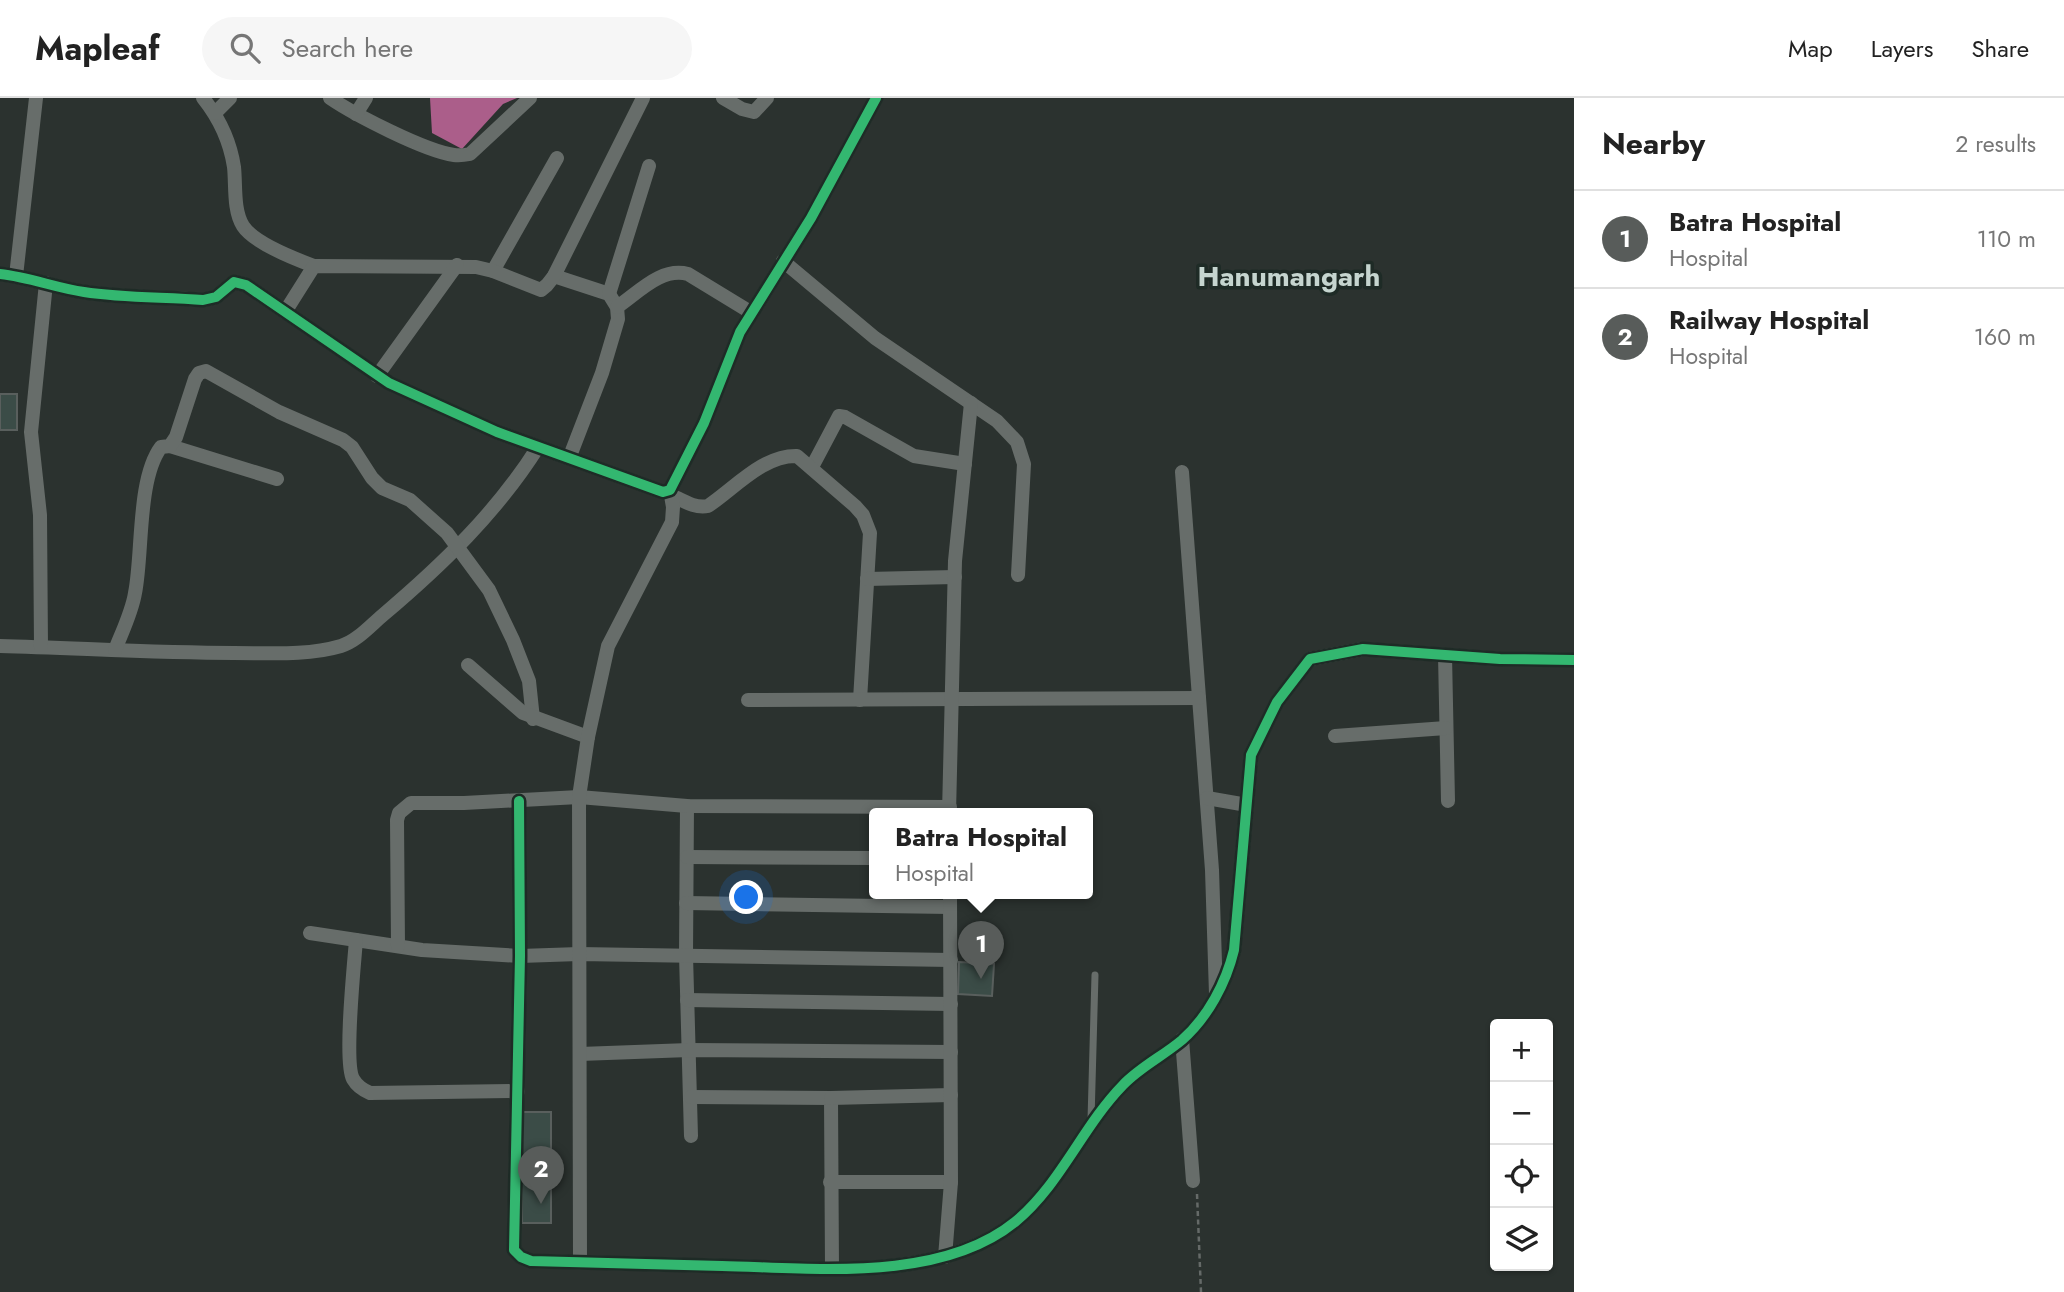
<!DOCTYPE html>
<html lang="en">
<head>
<meta charset="utf-8">
<style>
	:root { --surface:#fff; --page:#f6f6f6; --text:#222; --muted:#767676; --line:#e0e0e0; --accent:#585c5a }
	body { margin:0; font-family:Jost,sans-serif; background:var(--page); color:var(--text) }
	.controls { position:absolute; right:21px; bottom:21px; display:grid; overflow:hidden; border-radius:7px; box-shadow:0 2px 5px #0004 }
	.controls button { width:63px; height:63px; display:grid; place-items:center; padding:0; border:0; border-bottom:2px solid var(--line); background:var(--surface); color:var(--text); font:35px sans-serif }
	.you { position:absolute; left:747px; top:800px; width:24px; height:24px; margin:-18px; border:5px solid #fff; border-radius:50%; background:#1a73e8; box-shadow:0 0 0 10px #1a73e833 }
	.badge { display:grid; place-items:center; width:46px; height:46px; border-radius:50%; background:var(--accent); color:#fff; font-size:23px; font-weight:700 }
	.pin { position:absolute; translate:-50% -58px; filter:drop-shadow(0 2px 4px #0008) }
	.pin::after { content:''; position:absolute; top:37px; width:24px; height:21px; background:inherit; clip-path:polygon(0 0,100% 0,50% 100%) }
	.popup { position:absolute; left:869px; top:710px; width:224px; height:91px; box-sizing:border-box; display:grid; place-content:center; border-radius:7px; background:var(--surface); filter:drop-shadow(0 2px 5px #0005); font-size:23px; white-space:nowrap; color:var(--muted) }
	.popup b { font-size:26px; color:var(--text) }
	.popup::after { content:''; position:absolute; left:50%; top:100%; margin-left:-14px; border:14px solid transparent; border-top-color:var(--surface) }
	.list { margin:0; padding:0; list-style:none }
	h2 { display:flex; justify-content:space-between; align-items:center; height:91px; margin:0; padding:0 28px; font-size:30px }
	h2 small { font-size:23px; font-weight:400; color:var(--muted) }
	.list li { display:grid; grid-template-columns:46px 1fr auto; gap:21px; align-items:center; box-sizing:border-box; height:98px; padding:0 28px; border-top:2px solid var(--line) }
	.list b { display:block; font-size:26px; white-space:nowrap }
	.list p { margin:0; font-size:23px; white-space:nowrap; color:var(--muted) }
	.list em { font-size:23px; font-style:normal; color:var(--muted) }
	.icon { flex:none; width:38px; height:38px; fill:none; stroke:currentColor; stroke-width:2; stroke-linecap:round; stroke-linejoin:round }
	.map { position:relative; flex:none; width:1574px; height:1194px; overflow:hidden }
	header { display:flex; align-items:center; gap:42px; box-sizing:border-box; height:98px; padding:0 35px; background:var(--surface); border-bottom:2px solid var(--line) }
	header strong { font-size:33px }
	nav { display:flex; gap:38px; margin-inline-start:auto; font-size:24px }
	.search { width:490px; height:63px; background:var(--page); display:flex; align-items:center; gap:18px; box-sizing:border-box; padding:0 24px; border-radius:38px; color:var(--muted); font-size:26px }
	main { display:flex }
	aside { flex:1; background:var(--surface) }
	.map>svg:first-child { display:block }
	.water { fill:#ab5e8a }
	.building { fill:#3b4c47; stroke:#595f5d; stroke-width:2 }
	.lines { fill:none; stroke-linecap:round; stroke-linejoin:round }
	.path { stroke:#656a68; stroke-width:2.5; stroke-dasharray:5 3.5; stroke-linecap:butt }
	.lane { stroke:#676d6a; stroke-width:7 }
	.street { stroke:#676d6a; stroke-width:14 }
	.cycleway-casing { stroke:#1e2b26; stroke-width:15 }
	.cycleway { stroke:#33b770; stroke-width:10 }
	.labels { text-anchor:middle; dominant-baseline:central; stroke-width:7; stroke-linejoin:round; paint-order:stroke }
	.district-label { font-size:28px; font-weight:bold; fill:#c5d5cf; stroke:#1e2b26 }
</style>
</head>
<body>
<header>
<strong>Mapleaf</strong>
<div class="search"><svg class="icon" aria-label="search" viewBox="0 0 24 24"><circle cx="10" cy="10" r="6"/><path d="M15 15l6 6"/></svg>Search here</div>
<nav><a>Map</a><a>Layers</a><a>Share</a></nav>
</header>
<main>
<div class="map">
<svg width="1574" height="1194" viewBox="0 0 1574 1194">
	<rect width="100%" height="100%" fill="#2b322f"/>
	<path class="water" d="M 430,0 L 517,0 L 503,6 L 462,51 L 432,35 Z"/>
	<g class="building">
		<rect x="0" y="296" width="17" height="36"/>
		<path d="M 959,864 L 994,866 L 992,898 L 958,896 Z"/>
		<rect x="522" y="1014" width="29" height="111"/>
	</g>
	<g class="lines">
		<path class="path" d="M 1197,1096 L 1201,1194"/>
		<path class="lane" d="M 1091,1022 L 1095,877"/>
		<g class="street">
			<path d="M 203,0 C 219,20 230,43 234,69 C 236,87 233,112 243,128 C 254,145 295,161 314,168"/>
			<path d="M 330,0 C 355,17 425,53 454,57 C 460,58 465,57 470,56 L 530,0"/>
			<path d="M 723,0 L 742,11 L 754,14 L 767,0"/>
			<path d="M 215,15 L 230,0"/>
			<path d="M 356,16 L 366,0"/>
			<path d="M 783,163 L 875,240 L 997,323 L 1017,344 L 1024,366 L 1018,477"/>
			<path d="M 493,173 L 557,60"/>
			<path d="M 0,176 C 29,179 56,190 84,194 C 123,200 164,199 203,202 L 216,199 L 234,184 L 246,187 L 389,285 L 497,334 L 663,394 L 670,392 L 704,325 L 740,234 L 811,120 L 876,0"/>
			<path d="M 16,178 L 36,0"/>
			<path d="M 554,178 L 609,196 L 617,209 L 618,221 L 602,275 L 570,358"/>
			<path d="M 609,196 L 649,68"/>
			<path d="M 617,209 C 639,194 661,169 688,176 L 752,215"/>
			<path d="M 285,214 L 314,168 L 476,169 L 493,173 L 541,192 L 547,187 L 554,178 L 643,0"/>
			<path d="M 377,278 L 457,167"/>
			<path d="M 170,348 L 277,381"/>
			<path d="M 812,369 L 839,318 L 845,319 L 914,358 L 965,366"/>
			<path d="M 1182,374 L 1212,772 L 1216,896"/>
			<path d="M 671,397 C 682,402 695,411 708,408 C 735,390 763,357 797,358 L 855,408 L 863,417 L 870,435 L 860,602"/>
			<path d="M 867,481 L 955,479"/>
			<path d="M 0,548 C 78,550 156,555 234,555 C 269,555 307,558 341,548 C 357,543 370,528 383,517 C 442,467 497,414 538,349"/>
			<path d="M 41,549 L 40,417 L 31,334 L 46,185"/>
			<path d="M 115,552 C 122,534 132,514 135,495 C 143,456 137,381 161,349 L 170,348 L 176,339 L 195,281 L 199,275 L 206,273 L 279,314 L 343,342 L 352,349 L 372,380 L 382,390 L 410,402 L 447,435 L 489,492 L 513,542 L 529,583 L 533,621"/>
			<path d="M 1445,557 L 1448,703"/>
			<path d="M 468,567 L 523,615 L 588,639"/>
			<path d="M 748,602 L 1199,600"/>
			<path d="M 1335,638 L 1446,630"/>
			<path d="M 1207,700 L 1247,707"/>
			<path d="M 519,703 L 520,858 L 514,1152 L 521,1159 L 531,1163 C 595,1165 658,1166 722,1168 C 812,1170 940,1185 1015,1124 C 1061,1086 1082,1029 1123,987 C 1140,969 1163,958 1182,942 C 1208,919 1226,885 1234,852 L 1251,657 L 1277,604 L 1310,561 L 1363,551 L 1500,561 L 1574,562"/>
			<path d="M 687,708 L 686,857 L 691,1038"/>
			<path d="M 949,715 L 955,463 L 971,305"/>
			<path d="M 687,759 L 874,760"/>
			<path d="M 686,805 L 950,809"/>
			<path d="M 310,835 L 422,852 L 520,858 L 579,856 L 951,862"/>
			<path d="M 356,842 C 354,867 344,964 353,981 C 357,988 363,992 370,995 L 518,993"/>
			<path d="M 398,848 L 397,722 L 399,715 L 411,705 L 464,705 L 579,699 L 687,708 L 950,709"/>
			<path d="M 687,902 L 951,906"/>
			<path d="M 1182,941 L 1193,1083"/>
			<path d="M 580,956 L 689,952 L 951,954"/>
			<path d="M 691,999 L 831,1000 L 832,1171"/>
			<path d="M 831,1000 L 951,997"/>
			<path d="M 830,1084 L 951,1084"/>
			<path d="M 945,1159 L 951,1084 L 950,795"/>
			<path d="M 580,1164 L 579,699 L 588,639 L 608,548 L 672,424 L 673,409 L 670,392"/>
		</g>
		<defs>
			<g id="cycleway">
				<path d="M 0,176 C 29,179 56,190 84,194 C 123,200 164,199 203,202 L 216,199 L 234,184 L 246,187 L 389,285 L 497,334 L 663,394 L 670,392 L 704,325 L 740,234 L 811,120 L 876,0"/>
				<path d="M 519,703 L 520,858 L 514,1152 L 521,1159 L 531,1163 C 595,1165 658,1166 722,1168 C 812,1170 940,1185 1015,1124 C 1061,1086 1082,1029 1123,987 C 1140,969 1163,958 1182,942 C 1208,919 1226,885 1234,852 L 1251,657 L 1277,604 L 1310,561 L 1363,551 L 1500,561 L 1574,562"/>
			</g>
		</defs>
		<use href="#cycleway" class="cycleway-casing"/>
		<use href="#cycleway" class="cycleway"/>
	</g>
	<g class="labels">
		<g class="district-label">
			<text x="1289" y="178">Hanumangarh</text>
		</g>
	</g>
</svg>
<div class="controls">
<button>+</button>
<button>−</button>
<button><svg class="icon" aria-label="locate" viewBox="0 0 24 24"><circle cx="12" cy="12" r="6"/><path d="M12 2v4M12 18v4M2 12h4M18 12h4"/></svg></button>
<button><svg class="icon" aria-label="layers" viewBox="0 0 24 24"><path d="M12 4l9 5-9 5-9-5zM3 14l9 5 9-5"/></svg></button>
</div>
<div class="you"></div>
<div class="pin badge" style="left:981px;top:881px">1</div>
<div class="popup"><b>Batra Hospital</b>Hospital</div>
<div class="pin badge" style="left:541px;top:1106px">2</div>
</div>
<aside>
<h2>Nearby<small>2 results</small></h2>
<ul class="list">
<li><span class="badge">1</span><div><b>Batra Hospital</b><p>Hospital</p></div><em>110 m</em></li>
<li><span class="badge">2</span><div><b>Railway Hospital</b><p>Hospital</p></div><em>160 m</em></li>
</ul>
</aside>
</main>
</body>
</html>
